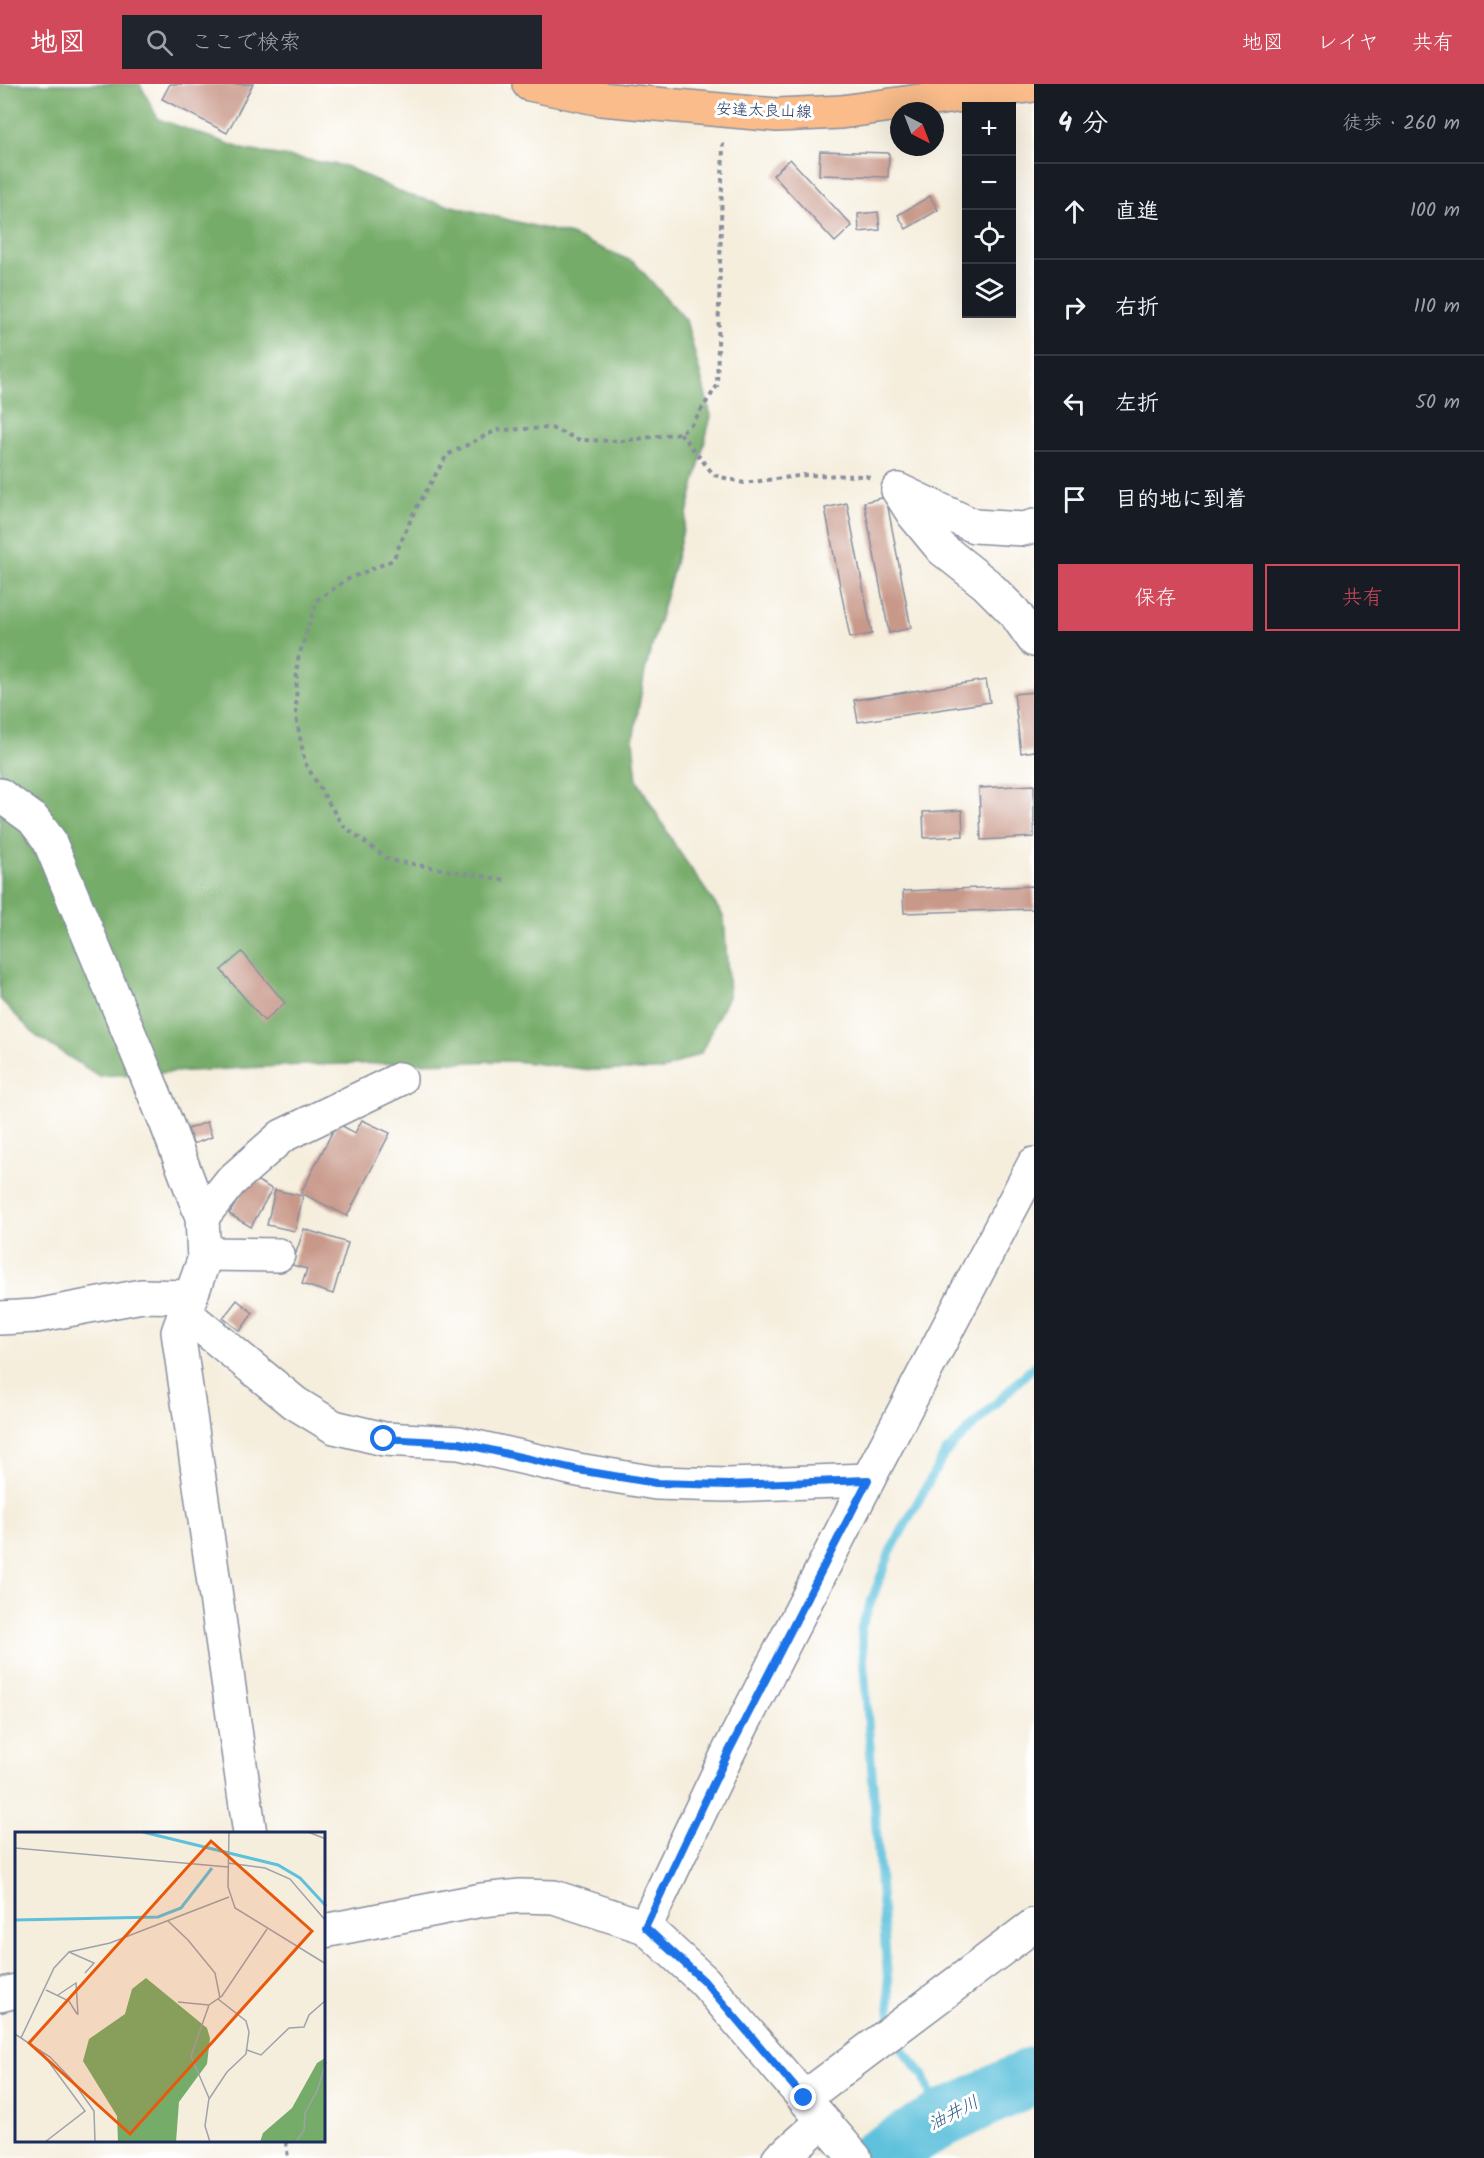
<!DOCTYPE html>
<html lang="ja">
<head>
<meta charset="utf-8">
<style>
	:root { --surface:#171b24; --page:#20242c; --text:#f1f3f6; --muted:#9ea1a6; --line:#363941; --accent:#d1495b }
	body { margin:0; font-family:Kalam,"Klee One",sans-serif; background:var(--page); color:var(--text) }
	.controls { position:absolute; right:18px; top:18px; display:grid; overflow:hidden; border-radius:0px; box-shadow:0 6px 24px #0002 }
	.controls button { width:54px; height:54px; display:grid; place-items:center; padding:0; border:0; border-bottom:2px solid var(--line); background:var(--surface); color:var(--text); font:30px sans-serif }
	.compass { position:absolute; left:890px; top:18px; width:54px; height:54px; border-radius:50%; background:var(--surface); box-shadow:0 6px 24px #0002; rotate:138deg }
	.stop { position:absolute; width:18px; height:18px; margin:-14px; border:4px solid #1a73e8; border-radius:50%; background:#fff }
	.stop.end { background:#1a73e8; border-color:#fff; box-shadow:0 2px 6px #0008 }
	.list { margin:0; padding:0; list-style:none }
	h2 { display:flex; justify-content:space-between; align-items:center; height:78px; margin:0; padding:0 24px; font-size:26px }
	h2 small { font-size:20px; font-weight:400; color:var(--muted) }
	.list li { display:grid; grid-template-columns:39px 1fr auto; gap:18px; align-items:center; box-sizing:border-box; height:96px; padding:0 24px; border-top:2px solid var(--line) }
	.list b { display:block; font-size:22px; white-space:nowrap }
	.list em { font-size:20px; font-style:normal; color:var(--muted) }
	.actions { display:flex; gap:12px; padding:18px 24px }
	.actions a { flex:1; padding:14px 0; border:2px solid var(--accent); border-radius:0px; text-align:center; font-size:21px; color:var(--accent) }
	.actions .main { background:var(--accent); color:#fff }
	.icon { flex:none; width:33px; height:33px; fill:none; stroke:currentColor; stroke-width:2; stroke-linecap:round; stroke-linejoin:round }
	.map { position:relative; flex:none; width:1034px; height:2074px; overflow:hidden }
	header { display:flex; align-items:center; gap:36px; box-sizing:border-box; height:84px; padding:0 30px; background:var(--accent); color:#fff }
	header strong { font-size:28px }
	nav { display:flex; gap:33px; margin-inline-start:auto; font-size:21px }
	.search { width:420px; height:54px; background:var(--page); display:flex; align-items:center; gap:15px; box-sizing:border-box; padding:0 21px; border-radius:0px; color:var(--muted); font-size:22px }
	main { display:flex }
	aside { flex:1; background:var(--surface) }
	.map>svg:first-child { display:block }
	.forest { fill:#76ac69; stroke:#486e64; stroke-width:1.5 }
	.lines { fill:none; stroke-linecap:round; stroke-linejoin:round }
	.stream { stroke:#5ec1dc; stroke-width:9 }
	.river { stroke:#5ec1dc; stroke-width:57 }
	.building { fill:#c89889 }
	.minor-casing { stroke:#888e9e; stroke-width:36 }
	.major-casing { stroke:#888e9e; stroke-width:36 }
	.path { stroke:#888e9e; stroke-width:4; stroke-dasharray:4.5 4.5; stroke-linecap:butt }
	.minor { stroke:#fff; stroke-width:33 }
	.major { stroke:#f9bc8a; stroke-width:33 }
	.route { stroke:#1a73e8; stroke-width:8 }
	.labels { text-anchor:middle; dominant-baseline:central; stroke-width:6; stroke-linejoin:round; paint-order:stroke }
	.street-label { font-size:16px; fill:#1b2f5e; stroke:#fff }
	.water-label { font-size:18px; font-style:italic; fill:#2f5b84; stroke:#fff }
	.inset-river { fill:none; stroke:#5ec1dc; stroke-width:3 }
	.inset-road { fill:none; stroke:#9ea2aa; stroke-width:1.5 }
	.view { fill:#e8590c; fill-opacity:0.15; stroke:#e8590c; stroke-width:3 }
	.inset-edge { fill:none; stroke:#1b2f5e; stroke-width:3 }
</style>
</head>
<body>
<header>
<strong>地図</strong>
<div class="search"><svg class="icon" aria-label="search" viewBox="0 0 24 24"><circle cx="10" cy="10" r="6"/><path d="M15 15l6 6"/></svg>ここで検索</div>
<nav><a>地図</a><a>レイヤ</a><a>共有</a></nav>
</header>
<main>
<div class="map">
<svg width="1034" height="2074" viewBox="0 0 1034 2074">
	<rect width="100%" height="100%" fill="#fff"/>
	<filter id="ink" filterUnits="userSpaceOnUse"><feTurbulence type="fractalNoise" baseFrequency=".0167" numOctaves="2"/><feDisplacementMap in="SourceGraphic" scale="12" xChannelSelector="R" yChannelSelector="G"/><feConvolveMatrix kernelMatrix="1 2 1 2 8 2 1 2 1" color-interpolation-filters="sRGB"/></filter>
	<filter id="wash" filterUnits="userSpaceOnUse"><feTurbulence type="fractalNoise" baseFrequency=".008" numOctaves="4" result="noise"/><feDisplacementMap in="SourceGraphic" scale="24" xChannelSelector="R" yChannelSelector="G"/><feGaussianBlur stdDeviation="1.35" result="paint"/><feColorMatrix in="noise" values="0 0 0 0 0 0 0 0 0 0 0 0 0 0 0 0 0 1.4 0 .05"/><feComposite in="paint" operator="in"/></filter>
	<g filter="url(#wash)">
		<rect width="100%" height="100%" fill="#f5eedd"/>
		<path class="forest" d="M 0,0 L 140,0 L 158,35 L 246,66 L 345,82 L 407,111 L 571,151 L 634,178 L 686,236 L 711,332 L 672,491 L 645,587 L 633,656 L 637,696 L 676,763 L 724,833 L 729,910 L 701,969 L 663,986 L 592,986 L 514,977 L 301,981 L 99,992 L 36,952 L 0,915 Z"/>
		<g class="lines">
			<g class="stream">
				<path d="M 891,1939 L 861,1544 L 890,1468 L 945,1369 L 1034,1282"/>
				<path d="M 894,1955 L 924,1992 L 939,2037"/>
			</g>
			<path class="river" d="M 876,2074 L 939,2037 L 1034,1991"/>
		</g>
		<g id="blocks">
			<g class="building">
				<path d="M 170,0 L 253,0 L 227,49 L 162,15 Z"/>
				<path d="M 820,67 L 889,69 L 888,93 L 819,91 Z"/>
				<path d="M 790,75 L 852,142 L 835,158 L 773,91 Z"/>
				<path d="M 930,112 L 938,126 L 906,145 L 898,131 Z"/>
				<path d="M 878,128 L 880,146 L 859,148 L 858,130 Z"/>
				<path d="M 886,413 L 911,544 L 889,549 L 864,418 Z"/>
				<path d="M 847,419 L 872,550 L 850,554 L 825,424 Z"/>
				<path d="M 986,596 L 990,618 L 858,638 L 854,616 Z"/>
				<path d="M 1034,608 L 1034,667 L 1021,669 L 1014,610 Z"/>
				<path d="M 1034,701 L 1034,753 L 981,756 L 979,704 Z"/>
				<path d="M 962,726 L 963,752 L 924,754 L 923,728 Z"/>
				<path d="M 1034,802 L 1034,825 L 904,829 L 903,807 Z"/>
				<path d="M 242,868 L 285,919 L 264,937 L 221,886 Z"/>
				<path d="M 362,1036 L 390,1049 L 347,1132 L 301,1109 L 337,1039 L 355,1049 Z"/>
				<path d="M 207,1038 L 212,1053 L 193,1060 L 188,1045 Z"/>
				<path d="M 251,1093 L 272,1105 L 251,1143 L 229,1130 Z"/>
				<path d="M 275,1106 L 303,1112 L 295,1147 L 267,1141 Z"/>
				<path d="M 304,1145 L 348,1159 L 333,1210 L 302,1200 L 307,1185 L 292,1181 Z"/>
				<path d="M 237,1216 L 253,1229 L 240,1247 L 223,1234 Z"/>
			</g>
		</g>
	</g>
	<g filter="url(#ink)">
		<use href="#blocks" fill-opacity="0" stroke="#888e9e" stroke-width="1.5"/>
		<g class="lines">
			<defs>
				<g id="minor">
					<path d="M 898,406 L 914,431 L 942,465 L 986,500 L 1014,528 L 1034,556"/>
					<path d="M 898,406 L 974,442 L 1023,445 L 1034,442"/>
					<path d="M 0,711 L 33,735 L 49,756 L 166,1038 L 202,1133 L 204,1176 L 178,1248 L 250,1750"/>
					<path d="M 202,1133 L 230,1098 L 282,1052 L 400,995"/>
					<path d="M 204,1170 L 278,1171"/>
					<path d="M 185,1229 L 295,1319 L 334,1343 L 384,1355 L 459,1359 L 578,1386 L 656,1399 L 727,1401 L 868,1396"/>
					<path d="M 0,1234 L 36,1232 L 142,1212 L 191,1213"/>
					<path d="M 645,1843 L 729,1667 L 868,1396 L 1034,1080"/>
					<path d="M 324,1847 L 482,1816 L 520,1812 L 554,1813 L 645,1843 L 704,1897 L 855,2074"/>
					<path d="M 0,1911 L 16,1907"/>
					<path d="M 804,2014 L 1034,1841"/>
					<path d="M 779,2074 L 786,2070 L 823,2037"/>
				</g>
				<path id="major" d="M 529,0 L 601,15 L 777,31 L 841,28 L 1034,1"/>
			</defs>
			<use href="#minor" class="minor-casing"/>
			<use href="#major" class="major-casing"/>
			<g class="path">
				<path d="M 680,349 L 714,391 L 744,399 L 806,391 L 866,392 L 870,394"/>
				<path d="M 504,796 L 389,776 L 342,741 L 305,679 L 296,633 L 297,578 L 317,516 L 346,496 L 393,476 L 414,428 L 447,371 L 497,346 L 551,344 L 580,356 L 623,357 L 680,349 L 692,340 L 717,302 L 723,59"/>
				<path d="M 286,2058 L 288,2074"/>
			</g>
			<use href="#minor" class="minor"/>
			<use href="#major" class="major"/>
		</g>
	</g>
	<g class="lines" filter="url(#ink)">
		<path class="route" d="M 384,1355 L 459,1359 L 578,1386 L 656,1399 L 728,1401 L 868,1396 L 729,1667 L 645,1843 L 704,1897 L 804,2014"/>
	</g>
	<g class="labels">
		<g class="street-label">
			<text transform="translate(764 27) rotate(2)">安達太良山線</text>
		</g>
		<g class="water-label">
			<text transform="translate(954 2030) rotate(-27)">油井川</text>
		</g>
	</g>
	<g transform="translate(15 1748)">
		<rect width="310" height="310" fill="#f5eedd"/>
		<path d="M 131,146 L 192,196 L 195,206 L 192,232 L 164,270 L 161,310 L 103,310 L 102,284 L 68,229 L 74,207 L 110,182 L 117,157 ZM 310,226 L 310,310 L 245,310 L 248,301 L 277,276 L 302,231 Z" fill="#76ac69"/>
		<path class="inset-river" d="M 128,0 L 263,33 L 285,46 L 311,74M 0,88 L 143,85 L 166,76 L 197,36"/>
		<path class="inset-road" d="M 214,0 L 213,55 L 220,76 L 311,132M 293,0 L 311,7M 0,16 L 213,35M 213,31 L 250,36 L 275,47 L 311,89M 153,89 L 173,108 L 200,141 L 205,166M 54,120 L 79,131 L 70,141M 31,158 L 54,169 L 62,182M 43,163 L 61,151 L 63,183M 163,170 L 194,173M 0,202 L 35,225 L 57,248 L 79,279 L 80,310M 6,206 L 39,136 L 54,120 L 95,111 L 214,65M 25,218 L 70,279 L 30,310M 232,218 L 246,223 L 274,196 L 289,195 L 294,183 L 311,168M 194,267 L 212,240 L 231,222 L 234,200 L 231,189 L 203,167M 195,310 L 190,294 L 194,266 L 176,224 L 194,173 L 207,164 L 252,97M 281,310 L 289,298 L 290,281 L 302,259 L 311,230"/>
		<path class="view" d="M 196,9 L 297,99 L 115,302 L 14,211 Z"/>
		<rect width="310" height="310" class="inset-edge"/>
	</g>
</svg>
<div class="controls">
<button>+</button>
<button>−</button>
<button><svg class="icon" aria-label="locate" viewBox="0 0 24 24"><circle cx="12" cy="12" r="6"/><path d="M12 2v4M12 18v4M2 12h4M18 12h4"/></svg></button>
<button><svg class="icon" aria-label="layers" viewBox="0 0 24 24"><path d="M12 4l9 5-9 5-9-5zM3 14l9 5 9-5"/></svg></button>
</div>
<svg class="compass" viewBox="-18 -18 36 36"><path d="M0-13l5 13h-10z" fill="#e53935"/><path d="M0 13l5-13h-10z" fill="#9ea1a6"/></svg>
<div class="stop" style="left:384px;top:1355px"></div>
<div class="stop end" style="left:804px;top:2014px"></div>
</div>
<aside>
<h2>4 分<small>徒歩 · 260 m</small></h2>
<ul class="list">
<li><svg class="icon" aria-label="ahead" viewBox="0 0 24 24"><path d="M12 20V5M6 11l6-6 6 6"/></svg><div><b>直進</b></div><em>100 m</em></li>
<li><svg class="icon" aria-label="right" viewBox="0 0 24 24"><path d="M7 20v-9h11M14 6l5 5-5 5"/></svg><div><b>右折</b></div><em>110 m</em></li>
<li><svg class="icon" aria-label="left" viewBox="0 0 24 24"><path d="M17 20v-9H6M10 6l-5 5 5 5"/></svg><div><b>左折</b></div><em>50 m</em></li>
<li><svg class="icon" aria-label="arrive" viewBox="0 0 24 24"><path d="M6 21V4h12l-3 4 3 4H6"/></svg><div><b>目的地に到着</b></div></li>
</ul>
<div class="actions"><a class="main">保存</a><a>共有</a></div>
</aside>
</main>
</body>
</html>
